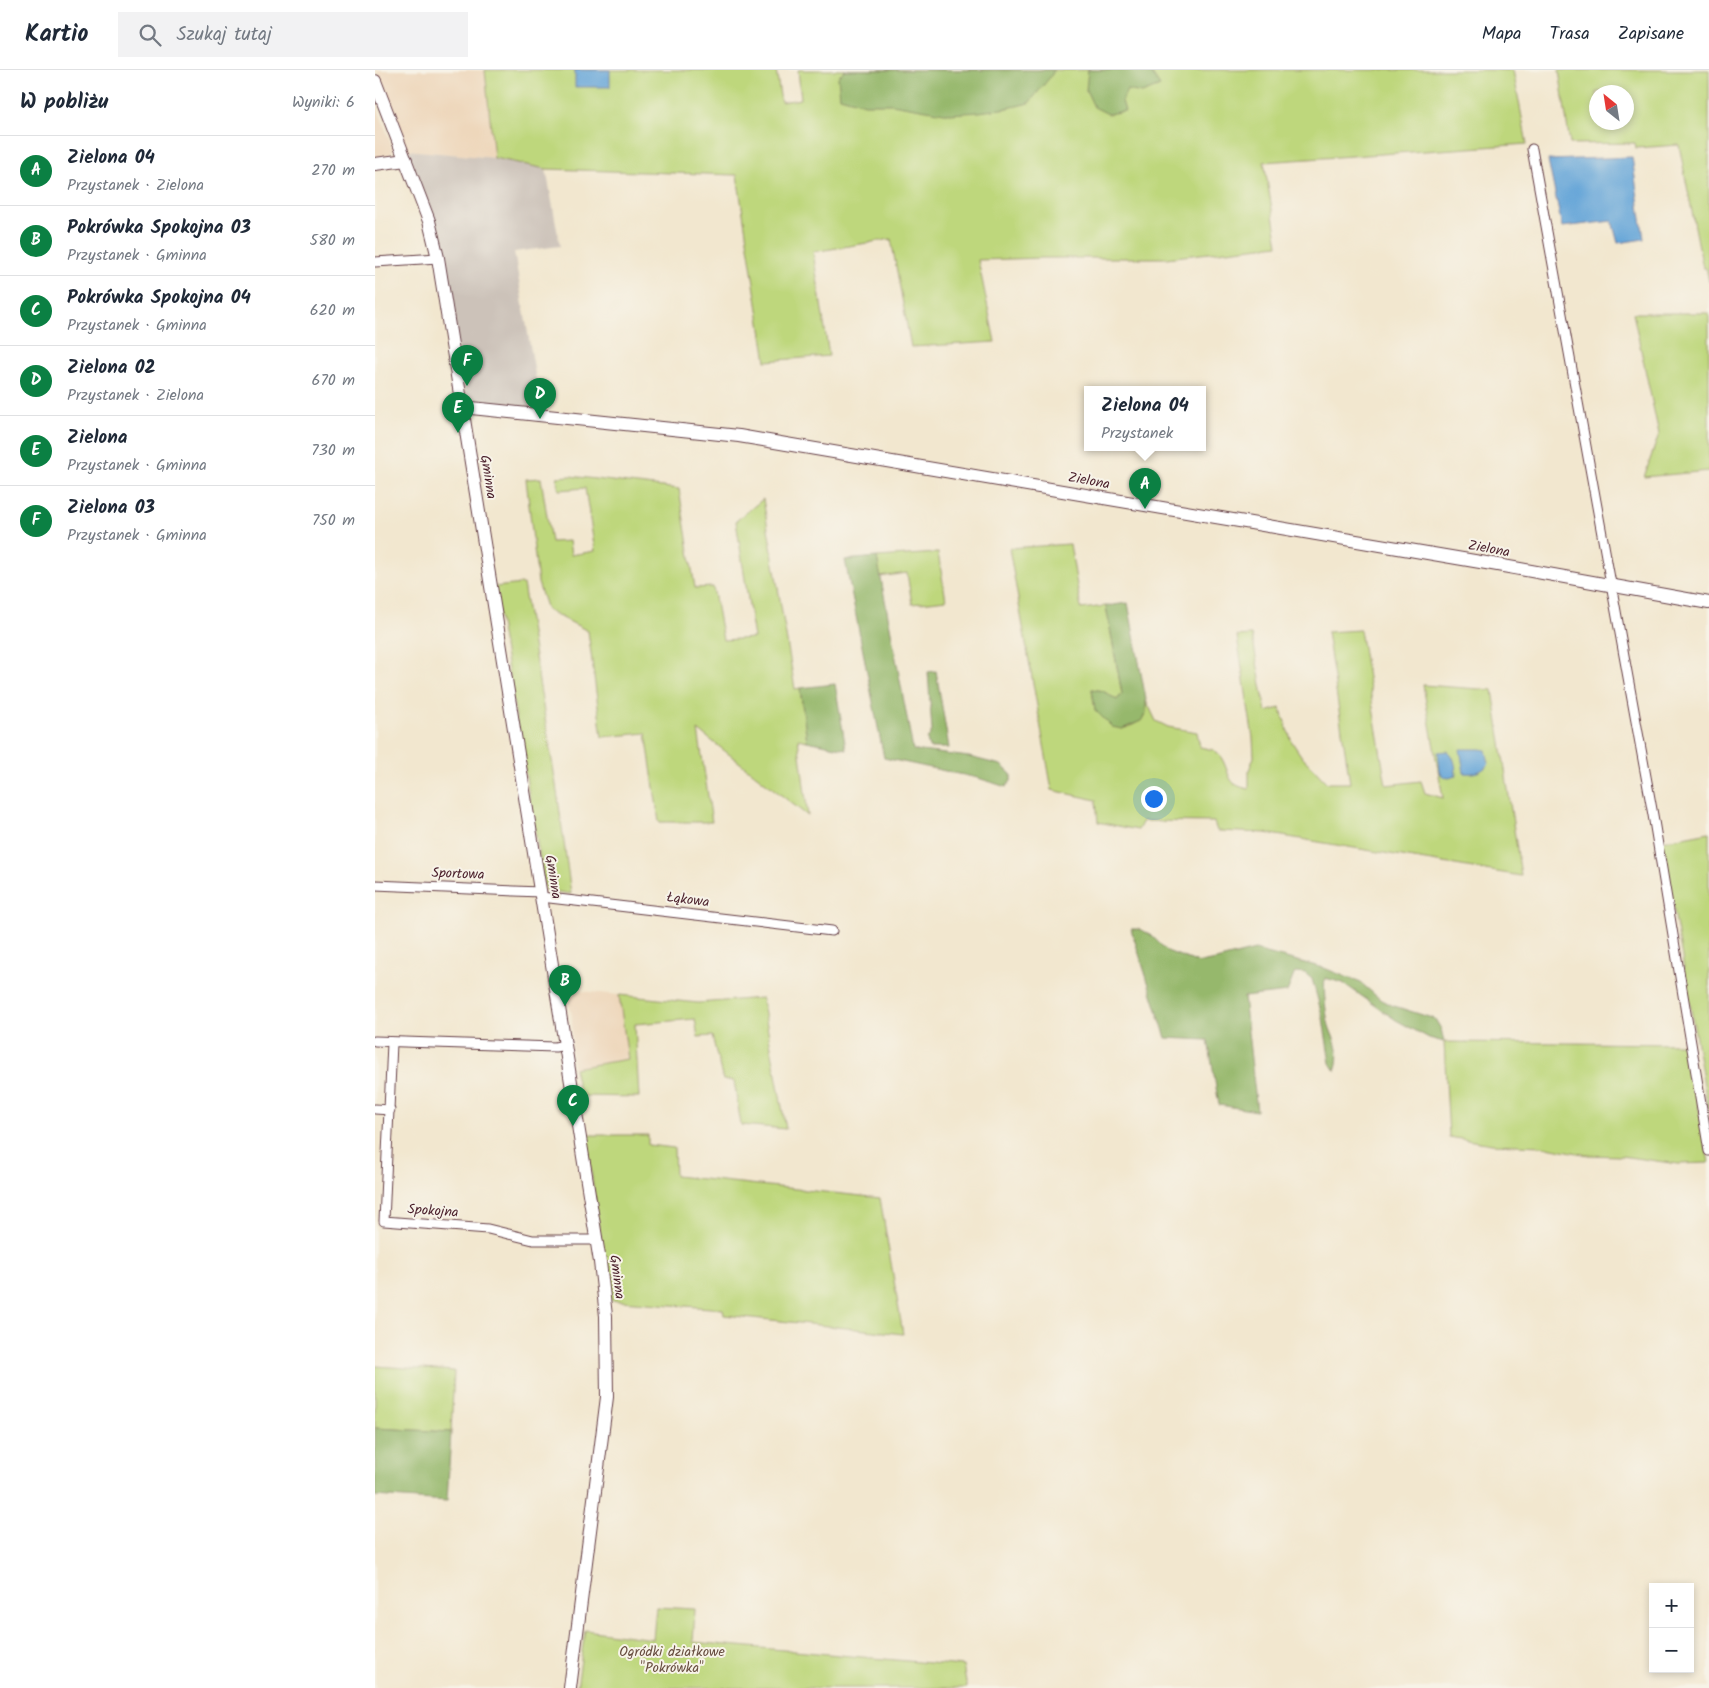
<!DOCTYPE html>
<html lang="pl">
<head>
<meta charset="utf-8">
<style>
	:root { --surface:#fff; --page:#f2f2f3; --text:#1f2937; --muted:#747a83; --line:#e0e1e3; --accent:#0b8043 }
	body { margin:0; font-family:Kalam,sans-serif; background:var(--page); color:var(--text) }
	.controls { position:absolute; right:15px; bottom:15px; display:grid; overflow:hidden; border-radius:0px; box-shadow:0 2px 8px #0003 }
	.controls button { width:45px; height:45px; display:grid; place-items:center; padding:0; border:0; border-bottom:1px solid var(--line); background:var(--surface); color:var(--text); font:25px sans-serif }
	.compass { position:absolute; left:1214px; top:15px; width:45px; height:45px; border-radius:50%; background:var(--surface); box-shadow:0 2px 8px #0003; rotate:330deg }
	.you { position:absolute; left:778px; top:728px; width:18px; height:18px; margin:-12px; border:4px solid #fff; border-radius:50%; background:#1a73e8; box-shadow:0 0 0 8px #1a73e833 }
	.badge { display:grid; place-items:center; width:32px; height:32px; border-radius:50%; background:var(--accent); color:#fff; font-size:16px; font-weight:700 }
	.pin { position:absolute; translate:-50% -41px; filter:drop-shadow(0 1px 2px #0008) }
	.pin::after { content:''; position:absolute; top:26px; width:18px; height:15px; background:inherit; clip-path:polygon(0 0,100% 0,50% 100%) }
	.popup { position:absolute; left:709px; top:316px; width:122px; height:65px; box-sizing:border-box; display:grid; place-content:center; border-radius:0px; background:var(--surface); filter:drop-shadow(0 1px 4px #0005); font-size:16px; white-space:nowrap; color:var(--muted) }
	.popup b { font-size:19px; color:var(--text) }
	.popup::after { content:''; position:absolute; left:50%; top:100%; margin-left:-10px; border:10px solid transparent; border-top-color:var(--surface) }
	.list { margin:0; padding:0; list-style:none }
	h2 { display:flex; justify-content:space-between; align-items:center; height:65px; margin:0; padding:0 20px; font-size:21px }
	h2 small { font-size:16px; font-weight:400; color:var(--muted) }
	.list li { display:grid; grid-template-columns:32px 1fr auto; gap:15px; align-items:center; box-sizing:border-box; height:70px; padding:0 20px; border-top:1px solid var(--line) }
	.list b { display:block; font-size:19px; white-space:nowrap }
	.list p { margin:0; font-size:16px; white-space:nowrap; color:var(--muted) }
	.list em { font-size:16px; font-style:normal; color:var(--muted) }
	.icon { flex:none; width:28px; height:28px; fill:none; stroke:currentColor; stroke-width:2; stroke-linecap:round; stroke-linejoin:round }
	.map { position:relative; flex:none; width:1334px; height:1618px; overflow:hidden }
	header { display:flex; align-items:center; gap:30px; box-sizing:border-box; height:70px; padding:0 25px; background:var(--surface); border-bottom:1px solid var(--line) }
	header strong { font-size:24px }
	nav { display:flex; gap:28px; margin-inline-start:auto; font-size:18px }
	.search { width:350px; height:45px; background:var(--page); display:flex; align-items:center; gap:12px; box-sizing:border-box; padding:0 18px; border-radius:0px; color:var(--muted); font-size:19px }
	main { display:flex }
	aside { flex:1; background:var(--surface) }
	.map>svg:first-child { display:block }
	.built { fill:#eed7bb }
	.industrial { fill:#ccc2b9 }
	.green { fill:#bed77c; stroke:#847b54; fill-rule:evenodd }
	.forest { fill:#96b86c; stroke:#706c4c }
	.water { fill:#65a5d8; stroke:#586282 }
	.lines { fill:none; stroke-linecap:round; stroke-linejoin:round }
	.street-casing { stroke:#633d44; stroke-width:11 }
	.secondary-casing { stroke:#633d44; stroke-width:14 }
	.street { stroke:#fff; stroke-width:9 }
	.secondary { stroke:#fff; stroke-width:12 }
	.labels { text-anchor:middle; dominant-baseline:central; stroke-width:4; stroke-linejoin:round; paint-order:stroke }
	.street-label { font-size:14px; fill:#4a1f2b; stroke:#f7f3e8 }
	.park-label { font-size:14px; fill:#674d3f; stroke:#f7f3e8 }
</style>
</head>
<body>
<header>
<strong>Kartio</strong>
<div class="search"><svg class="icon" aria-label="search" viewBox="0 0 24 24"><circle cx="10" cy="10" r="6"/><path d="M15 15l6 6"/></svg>Szukaj tutaj</div>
<nav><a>Mapa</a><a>Trasa</a><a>Zapisane</a></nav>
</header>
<main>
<aside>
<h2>W pobliżu<small>Wyniki: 6</small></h2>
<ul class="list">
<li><span class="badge">A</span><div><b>Zielona 04</b><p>Przystanek · Zielona</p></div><em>270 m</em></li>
<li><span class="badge">B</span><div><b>Pokrówka Spokojna 03</b><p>Przystanek · Gminna</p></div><em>580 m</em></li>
<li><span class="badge">C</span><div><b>Pokrówka Spokojna 04</b><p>Przystanek · Gminna</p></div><em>620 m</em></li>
<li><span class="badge">D</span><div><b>Zielona 02</b><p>Przystanek · Zielona</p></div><em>670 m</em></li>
<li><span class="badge">E</span><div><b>Zielona</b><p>Przystanek · Gminna</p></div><em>730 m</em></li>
<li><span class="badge">F</span><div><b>Zielona 03</b><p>Przystanek · Gminna</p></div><em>750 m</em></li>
</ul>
</aside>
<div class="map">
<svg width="1334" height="1618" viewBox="0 0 1334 1618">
	<rect width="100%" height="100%" fill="#f7f3e8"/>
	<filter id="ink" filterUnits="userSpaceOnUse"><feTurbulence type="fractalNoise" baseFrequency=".02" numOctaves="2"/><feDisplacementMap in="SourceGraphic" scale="10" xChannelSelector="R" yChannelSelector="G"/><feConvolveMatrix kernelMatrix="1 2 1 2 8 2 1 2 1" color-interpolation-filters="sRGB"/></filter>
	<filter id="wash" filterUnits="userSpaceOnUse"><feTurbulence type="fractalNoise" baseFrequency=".0096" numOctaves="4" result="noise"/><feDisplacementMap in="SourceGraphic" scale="20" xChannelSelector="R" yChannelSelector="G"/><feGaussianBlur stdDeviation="1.12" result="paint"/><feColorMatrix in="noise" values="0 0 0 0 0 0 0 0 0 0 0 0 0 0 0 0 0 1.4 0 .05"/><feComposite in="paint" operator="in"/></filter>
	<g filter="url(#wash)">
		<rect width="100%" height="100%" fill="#f2e7cf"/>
		<g class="built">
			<path d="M 2,0 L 110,0 L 119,88 L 31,80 Z"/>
			<path d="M 0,31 L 18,80 L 16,84 L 12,85 L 0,87 Z"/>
			<path d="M 186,919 L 244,925 L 253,990 L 199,998 L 197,990 L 197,946 L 193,929 Z"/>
		</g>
		<path class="industrial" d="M 31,80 L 119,88 L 171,99 L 185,176 L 139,182 L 166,339 L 91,332 L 64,167 Z"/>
		<g class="green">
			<path d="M 110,0 L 401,0 L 406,32 L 426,29 L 423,0 L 1138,0 L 1152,74 L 889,92 L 903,175 L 791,188 L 668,188 L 603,190 L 620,272 L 536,277 L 516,169 L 438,182 L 454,286 L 391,291 L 362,105 L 171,99 L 119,88 Z"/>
			<path d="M 1184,0 L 1334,0 L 1334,212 L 1331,198 L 1328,198 L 1304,75 L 1261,78 L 1260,73 L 1195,74 ZM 1222,22 L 1252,22 L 1252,52 L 1222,52 Z"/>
			<path d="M 1258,243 L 1334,243 L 1334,401 L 1269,407 L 1284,364 Z"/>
			<path d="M 195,406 L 304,419 L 320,518 L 338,517 L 348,570 L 379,568 L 361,451 L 388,429 L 420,619 L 425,618 L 432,671 L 423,669 L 433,746 L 323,660 L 337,752 L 284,752 L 271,663 L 227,667 L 213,561 L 172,540 L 163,513 L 151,409 L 166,408 L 176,472 L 194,471 L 196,485 L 220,481 L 210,418 L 184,420 L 182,407 Z"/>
			<path d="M 695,474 L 706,539 L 731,536 L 747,624 L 742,630 L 728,621 L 717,619 L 720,640 L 747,659 C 765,653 770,650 771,630 L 781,651 L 793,657 L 822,662 L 825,677 L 839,680 C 841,682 845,685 847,689 C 856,705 851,715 874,719 L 874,700 L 879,687 L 878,668 L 862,566 L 877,565 L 891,642 L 905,638 L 917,672 L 927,687 L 952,713 L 975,713 L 952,562 L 985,560 L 1011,715 L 1046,711 L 1050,723 L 1068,728 L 1048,615 L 1118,620 L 1146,806 L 890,763 L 842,761 L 839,752 L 768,751 L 763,760 L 723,752 L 721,730 L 677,720 L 634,478 Z"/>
			<path d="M 563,483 L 571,530 L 537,534 L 532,503 L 505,507 L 502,487 Z"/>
			<path d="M 148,514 L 182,721 L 196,824 L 170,820 L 119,517 Z"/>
			<path d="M 1334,762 L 1334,1044 L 1287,771 Z"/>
			<path d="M 244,925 L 323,933 L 387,928 L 411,1059 L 366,1055 L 359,1011 L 348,1010 L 337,966 L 323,967 L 320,949 L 260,954 L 264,1027 L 205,1026 L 199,998 L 253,989 Z"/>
			<path d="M 1069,972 L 1312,974 L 1334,1093 L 1303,1094 L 1246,1086 L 1213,1085 L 1167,1076 L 1117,1074 L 1074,1067 Z"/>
			<path d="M 211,1065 L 273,1065 L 273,1075 L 299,1078 L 300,1106 L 505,1128 L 528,1264 L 349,1245 L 348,1239 L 234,1230 Z"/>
			<path d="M 0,1296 L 79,1301 L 76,1362 L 0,1358 Z"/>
			<path d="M 281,1537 L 320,1539 L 318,1572 L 588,1596 L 592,1618 L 202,1618 L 210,1560 L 278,1569 Z"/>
		</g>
		<g class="forest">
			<path d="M 470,0 L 679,0 L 676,6 L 654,33 L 633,38 L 604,42 L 575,44 L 517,34 L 490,34 L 465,27 L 463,7 Z"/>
			<path d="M 713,0 L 765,0 L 777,4 L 785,16 L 767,23 L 752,20 L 747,31 L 750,41 L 733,44 L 719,37 L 711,20 Z"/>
			<path d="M 502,487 L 538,680 L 594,687 L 626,695 L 636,704 L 636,711 L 631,717 L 603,708 L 509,688 L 470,490 Z"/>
			<path d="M 753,533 L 771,630 L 771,643 L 766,651 L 747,659 L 737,657 L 720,640 L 717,619 L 728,621 L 742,630 L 747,624 L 731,536 Z"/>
			<path d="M 561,601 L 574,678 L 554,678 L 552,670 L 557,661 L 553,602 Z"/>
			<path d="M 460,614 L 471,679 L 432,671 L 425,618 Z"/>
			<path d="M 764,859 L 775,864 L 792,881 L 824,893 L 841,890 L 880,880 L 949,898 L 986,913 L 1006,930 L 1016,935 L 1060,949 L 1066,959 L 1069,972 L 1054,968 L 1021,950 L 968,913 L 950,908 C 948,918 951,949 955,959 C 961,973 966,985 960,1001 L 955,993 L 948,948 L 937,909 L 930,903 L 920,902 L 912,922 L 869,927 L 882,1041 L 844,1035 L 833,970 L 791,968 L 756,859 Z"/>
			<path d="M 0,1358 L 76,1362 L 72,1431 L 0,1426 Z"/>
		</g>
		<g class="water">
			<rect x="200" y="0" width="35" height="17"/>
			<path d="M 1257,87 L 1269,169 L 1243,173 L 1237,151 L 1187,157 L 1173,90 Z"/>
			<path d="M 1085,679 L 1105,679 L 1111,680 L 1114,693 C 1108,702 1099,704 1089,703 Z"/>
			<path d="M 1073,681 C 1080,687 1081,697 1081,706 L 1074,708 L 1068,707 L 1065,702 L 1063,682 Z"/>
		</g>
	</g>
	<g filter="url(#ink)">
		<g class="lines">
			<defs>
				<g id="street">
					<path d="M 1157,79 L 1278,745 L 1334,1081"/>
					<path d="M 0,192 L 63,188"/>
					<path d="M 0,815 L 165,822"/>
					<path d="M 166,827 L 457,861"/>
					<path d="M 0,971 L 180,977 L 190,975"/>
					<path d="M 17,973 L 9,1151 L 113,1159 L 158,1170 L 221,1170"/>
					<path d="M 0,1039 L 15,1040"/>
				</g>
				<g id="secondary">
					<path d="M 0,11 L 54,151 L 63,188 L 225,1192 L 231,1246 L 232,1327 L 195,1618"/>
					<path d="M 0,94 L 31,90"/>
					<path d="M 87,337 L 364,366 L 1117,494 L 1334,533"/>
				</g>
			</defs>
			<use href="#street" class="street-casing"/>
			<use href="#secondary" class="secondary-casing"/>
			<use href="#street" class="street"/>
			<use href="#secondary" class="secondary"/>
		</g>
	</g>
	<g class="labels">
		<g class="street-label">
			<text transform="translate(113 407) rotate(81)">Gminna</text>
			<text transform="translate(714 411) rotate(10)">Zielona</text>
			<text transform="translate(1114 479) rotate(10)">Zielona</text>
			<text transform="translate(83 804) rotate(2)">Sportowa</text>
			<text transform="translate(178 807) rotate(81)">Gminna</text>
			<text transform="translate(313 830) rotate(7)">Łąkowa</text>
			<text transform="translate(58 1141) rotate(4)">Spokojna</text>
			<text transform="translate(242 1207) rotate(83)">Gminna</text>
		</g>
		<g class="park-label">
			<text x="297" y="1582">Ogródki działkowe<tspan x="297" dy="16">"Pokrówka"</tspan></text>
		</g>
	</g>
</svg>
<div class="controls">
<button>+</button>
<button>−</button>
</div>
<svg class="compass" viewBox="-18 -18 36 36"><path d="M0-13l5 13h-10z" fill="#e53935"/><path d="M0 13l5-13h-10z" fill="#747a83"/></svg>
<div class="you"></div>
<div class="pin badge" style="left:770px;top:439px">A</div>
<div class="popup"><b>Zielona 04</b>Przystanek</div>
<div class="pin badge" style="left:190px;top:936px">B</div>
<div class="pin badge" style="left:198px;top:1056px">C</div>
<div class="pin badge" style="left:165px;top:349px">D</div>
<div class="pin badge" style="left:83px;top:363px">E</div>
<div class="pin badge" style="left:92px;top:316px">F</div>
</div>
</main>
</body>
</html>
